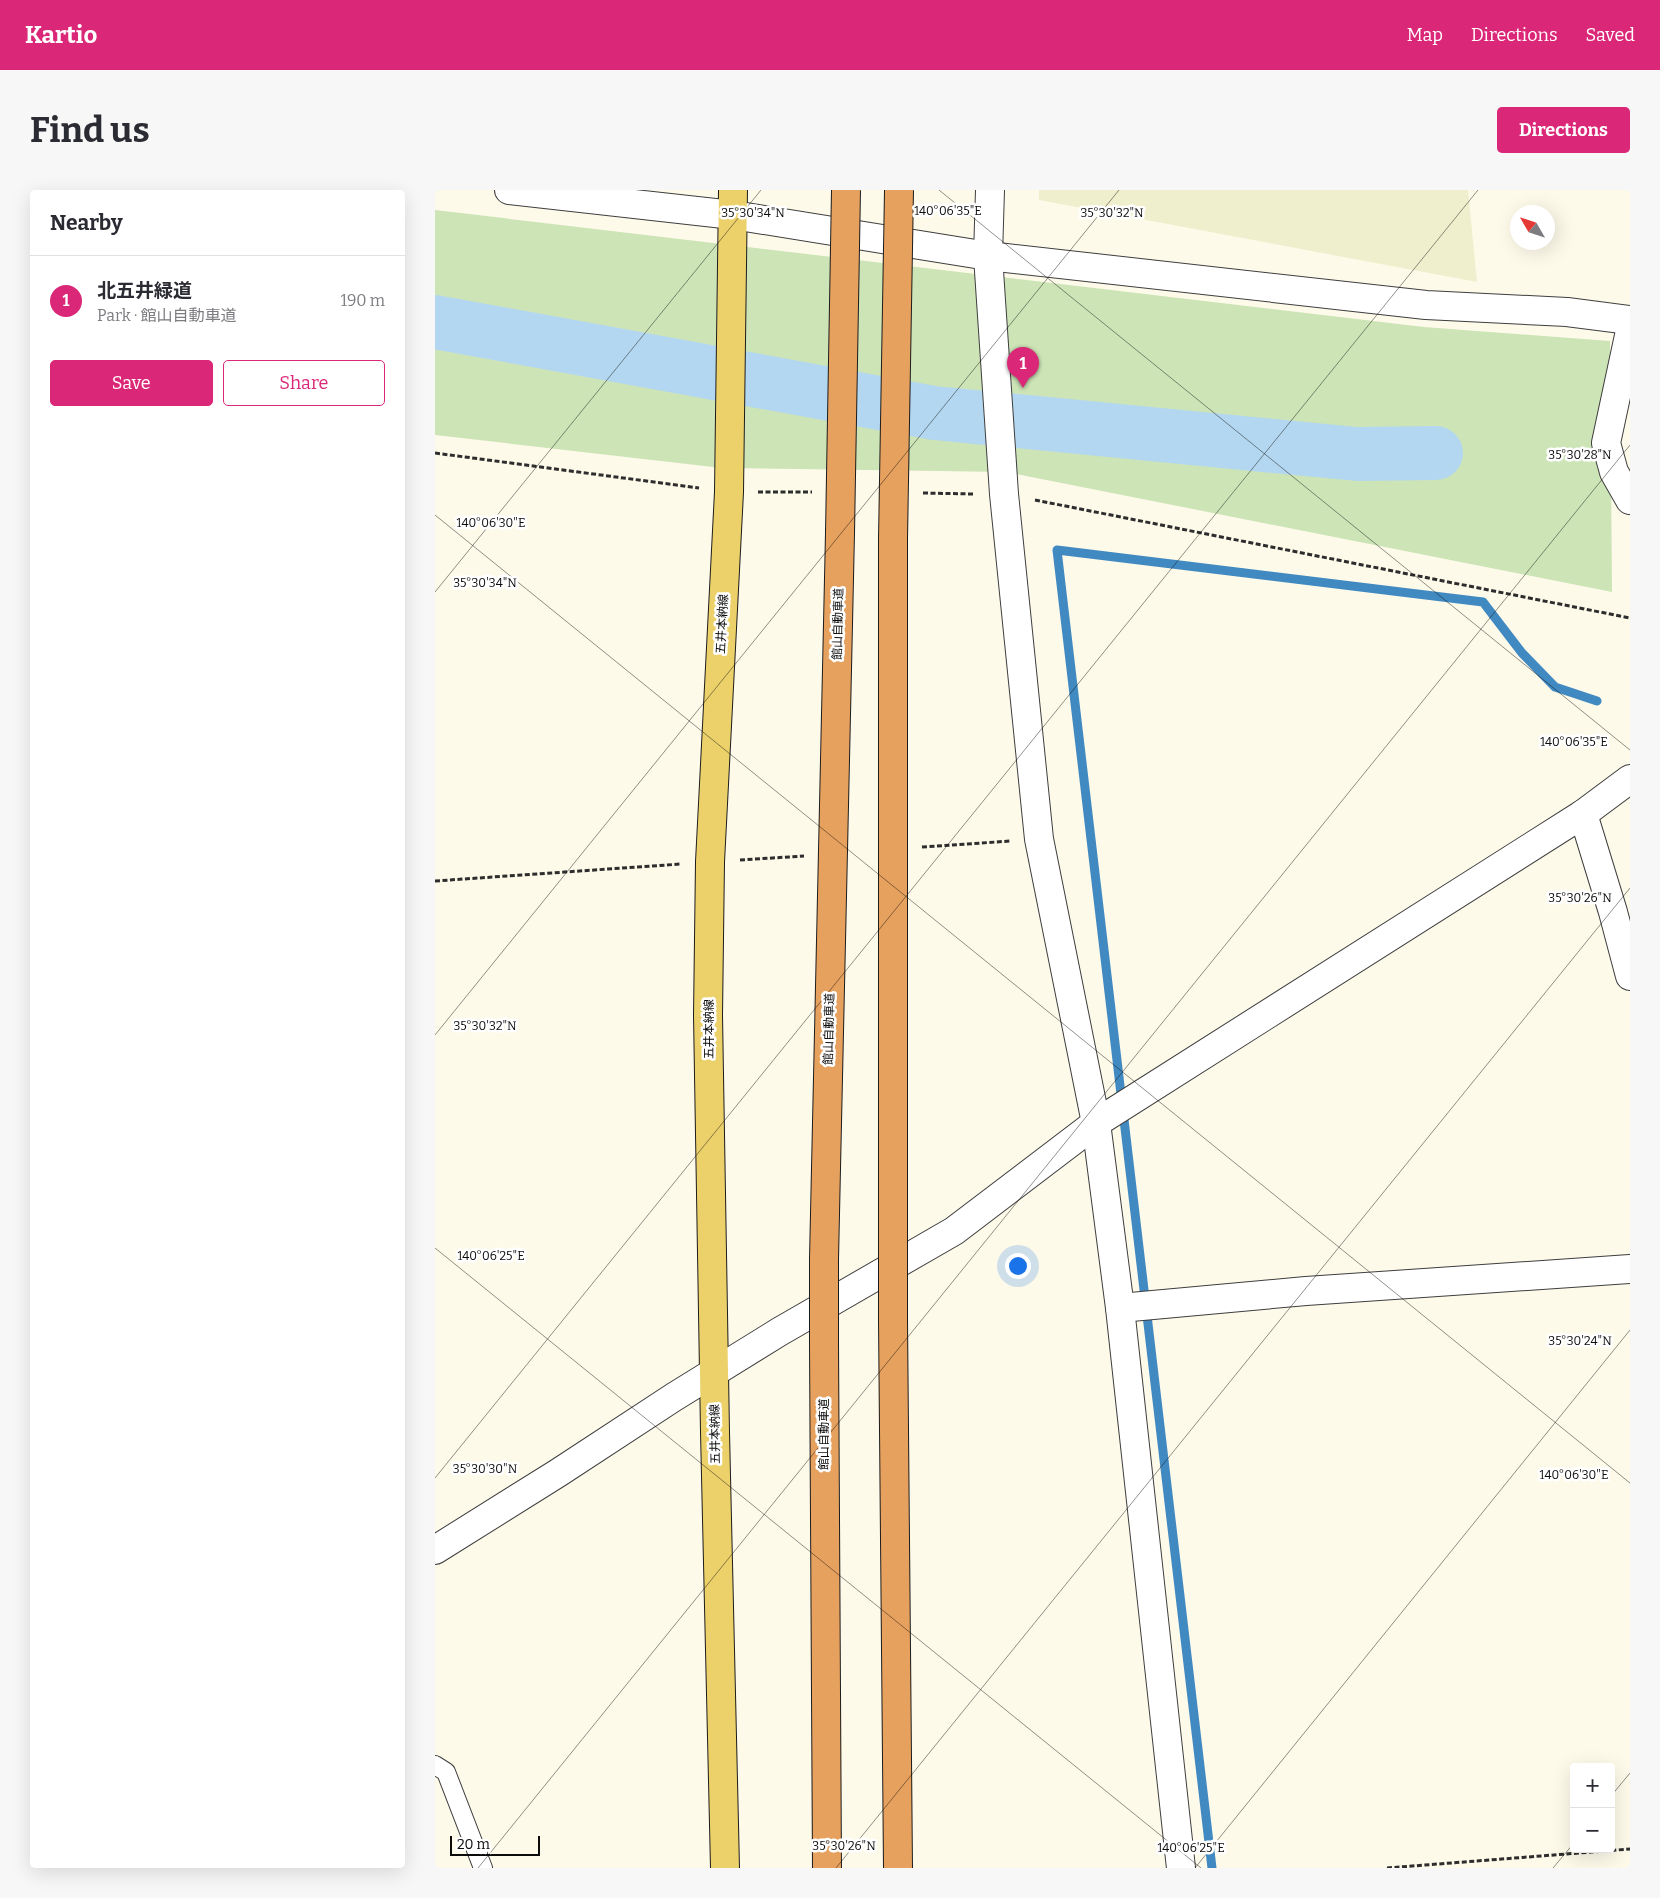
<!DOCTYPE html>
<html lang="en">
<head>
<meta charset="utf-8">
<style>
	:root { --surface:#fff; --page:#f7f7f7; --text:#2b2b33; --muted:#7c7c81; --line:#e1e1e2; --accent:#db2777 }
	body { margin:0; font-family:Bitter,"Noto Sans JP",serif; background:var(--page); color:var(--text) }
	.controls { position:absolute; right:15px; bottom:15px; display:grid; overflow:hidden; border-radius:5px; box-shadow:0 5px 20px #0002 }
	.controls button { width:45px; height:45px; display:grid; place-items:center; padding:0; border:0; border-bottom:1px solid var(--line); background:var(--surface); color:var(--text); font:25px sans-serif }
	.compass { position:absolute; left:1075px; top:15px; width:45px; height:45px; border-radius:50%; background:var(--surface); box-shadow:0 5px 20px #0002; rotate:309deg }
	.scale { position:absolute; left:15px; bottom:12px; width:90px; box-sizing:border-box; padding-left:5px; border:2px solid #0b0b0b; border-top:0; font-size:14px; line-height:18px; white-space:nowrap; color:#0b0b0b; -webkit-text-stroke:4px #fff; paint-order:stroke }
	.you { position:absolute; left:582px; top:1075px; width:18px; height:18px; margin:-12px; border:4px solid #fff; border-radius:50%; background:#1a73e8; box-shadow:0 0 0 8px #1a73e833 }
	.badge { display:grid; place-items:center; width:32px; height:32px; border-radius:50%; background:var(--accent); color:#fff; font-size:16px; font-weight:700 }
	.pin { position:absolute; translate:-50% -41px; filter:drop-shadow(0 1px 2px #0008) }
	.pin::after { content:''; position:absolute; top:26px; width:18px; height:15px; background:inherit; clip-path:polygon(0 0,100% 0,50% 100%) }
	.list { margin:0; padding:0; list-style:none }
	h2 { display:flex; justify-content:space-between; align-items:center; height:65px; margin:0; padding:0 20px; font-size:21px }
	h2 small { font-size:16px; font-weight:400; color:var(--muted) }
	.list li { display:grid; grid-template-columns:32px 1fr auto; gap:15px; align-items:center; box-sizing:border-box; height:90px; padding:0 20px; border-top:1px solid var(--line) }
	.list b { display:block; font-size:19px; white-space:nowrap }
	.list p { margin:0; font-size:16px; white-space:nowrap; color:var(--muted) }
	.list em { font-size:16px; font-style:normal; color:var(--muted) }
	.actions { display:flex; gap:10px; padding:15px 20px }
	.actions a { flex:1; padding:11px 0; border:1px solid var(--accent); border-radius:5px; text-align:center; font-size:18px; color:var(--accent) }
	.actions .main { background:var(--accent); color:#fff }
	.map { position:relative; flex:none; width:1195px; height:1678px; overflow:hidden; border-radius:5px }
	header { display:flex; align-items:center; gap:30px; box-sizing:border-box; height:70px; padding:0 25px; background:var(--accent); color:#fff }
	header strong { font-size:24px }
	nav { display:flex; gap:28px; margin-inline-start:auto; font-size:18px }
	.intro { display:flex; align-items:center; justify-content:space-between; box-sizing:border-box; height:120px; padding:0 30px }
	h1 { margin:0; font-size:35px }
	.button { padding:12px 22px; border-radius:5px; background:var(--accent); color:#fff; font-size:18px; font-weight:700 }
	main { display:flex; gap:30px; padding:0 30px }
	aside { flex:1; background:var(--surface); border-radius:5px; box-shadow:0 5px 20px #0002 }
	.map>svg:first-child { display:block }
	.farmland { fill:#f0efcd }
	.green { fill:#cde4b7 }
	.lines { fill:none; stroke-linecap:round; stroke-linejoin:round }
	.stream { stroke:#4189c1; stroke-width:9 }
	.river { stroke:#b3d7f0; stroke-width:54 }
	.service-casing { stroke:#3e3e3e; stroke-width:20 }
	.minor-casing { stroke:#3e3e3e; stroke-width:30 }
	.tertiary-casing { stroke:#3e3e3e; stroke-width:30 }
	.primary-casing { stroke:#1c1c1c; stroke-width:30 }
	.motorway-casing { stroke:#1c1c1c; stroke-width:30 }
	.path { stroke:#2d2d2d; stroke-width:3; stroke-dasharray:5 2.5; stroke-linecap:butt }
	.service { stroke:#fff; stroke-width:18 }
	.minor { stroke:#fff; stroke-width:28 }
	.tertiary { stroke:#fff; stroke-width:28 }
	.primary { stroke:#ecd16b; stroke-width:28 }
	.motorway { stroke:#e7a15e; stroke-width:28 }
	.motorway-bridge-casing { stroke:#1c1c1c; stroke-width:30; stroke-linecap:butt }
	.motorway-bridge { stroke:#e7a15e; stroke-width:28 }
	.ticks { fill:none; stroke:#0b0b0b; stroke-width:1; stroke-opacity:0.45 }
	.labels { text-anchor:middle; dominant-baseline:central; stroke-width:5; stroke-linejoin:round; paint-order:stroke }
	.street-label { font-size:12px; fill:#0b0b0b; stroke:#fff }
	.ticks-label { font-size:12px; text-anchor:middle; fill:#0b0b0b; stroke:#fff; stroke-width:5; stroke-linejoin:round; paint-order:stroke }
</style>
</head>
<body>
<header>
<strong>Kartio</strong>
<nav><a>Map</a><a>Directions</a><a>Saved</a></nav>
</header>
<div class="intro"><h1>Find us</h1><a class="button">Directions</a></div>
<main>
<aside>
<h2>Nearby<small></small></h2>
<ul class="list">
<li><span class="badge">1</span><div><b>北五井緑道</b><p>Park · 館山自動車道</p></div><em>190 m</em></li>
</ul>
<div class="actions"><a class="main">Save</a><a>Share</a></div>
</aside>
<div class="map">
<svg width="1195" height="1678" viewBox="0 0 1195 1678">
	<rect width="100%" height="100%" fill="#fdfaea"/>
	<path class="farmland" d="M 604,0 L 1033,0 L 1042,92 L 604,10 Z"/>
	<path class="green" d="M 0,20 L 989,137 L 1175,151 L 1177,402 L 571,282 L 287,278 L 0,245 Z"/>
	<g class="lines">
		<path class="stream" d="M 777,1678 L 622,360 L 1048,412 L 1087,463 L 1120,497 L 1162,511"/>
		<path class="river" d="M 0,132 L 499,223 L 922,264 L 1001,263"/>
		<defs>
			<path id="service" d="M 0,1575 L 11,1582 L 48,1678"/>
			<g id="minor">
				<path d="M 74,0 L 298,25"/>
				<path d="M 555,0 L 553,66 L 991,115 L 1132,122 L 1195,130"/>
				<path d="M 1195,141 L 1171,253 L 1179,282 L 1195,310"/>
				<path d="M 1148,624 L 1178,722 L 1195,786"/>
				<path d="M 685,1118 L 871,1101 L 1195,1079"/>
			</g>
			<g id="tertiary">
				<path d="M 298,25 L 553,66 L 569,304 L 604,649 L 661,933 L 685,1118 L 746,1678"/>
				<path d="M 0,1360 L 123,1283 L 239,1207 L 344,1142 L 519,1041 L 661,933 L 1148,624 L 1195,589"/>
			</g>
			<path id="primary" d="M 290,1678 L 280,1242 L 273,825 L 275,672 L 294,302 L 298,0"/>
			<g id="motorway">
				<path d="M 458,1028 L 458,349"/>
				<path d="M 389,1069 L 405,343"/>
				<path d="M 458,1130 L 463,1678"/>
				<path d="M 389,1153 L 392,1678"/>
			</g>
		</defs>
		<use href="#service" class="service-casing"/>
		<use href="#minor" class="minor-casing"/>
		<use href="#tertiary" class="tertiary-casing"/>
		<use href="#primary" class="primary-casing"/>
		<use href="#motorway" class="motorway-casing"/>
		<g class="path">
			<path d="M 0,263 L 264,298"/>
			<path d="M 323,302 L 377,302"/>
			<path d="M 488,303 L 539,304"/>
			<path d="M 600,310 L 1195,428"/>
			<path d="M 487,657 L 576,651"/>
			<path d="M 305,670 L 369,666"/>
			<path d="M 0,691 L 246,674"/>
			<path d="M 952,1678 L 1195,1659"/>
		</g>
		<use href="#service" class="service"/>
		<use href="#minor" class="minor"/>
		<use href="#tertiary" class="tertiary"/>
		<use href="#primary" class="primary"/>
		<use href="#motorway" class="motorway"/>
		<defs>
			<g id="motorway-bridge">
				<path d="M 405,343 L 411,0"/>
				<path d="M 458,349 L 464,0"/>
				<path d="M 458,1028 L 458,1130"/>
				<path d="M 389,1153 L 389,1069"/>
			</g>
		</defs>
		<use href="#motorway-bridge" class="motorway-bridge-casing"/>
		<use href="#motorway-bridge" class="motorway-bridge"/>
	</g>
	<path class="ticks" d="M 504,0 L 1195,560M 0,325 L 1195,1293M 0,402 L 326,0M 0,845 L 684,0M 0,1058 L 766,1678M 0,1288 L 1043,0M 1176,1606 L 1195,1583M 43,1678 L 1195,255M 401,1678 L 1195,698M 760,1678 L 1195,1140M 1118,1678 L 1139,1653"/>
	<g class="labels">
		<g class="street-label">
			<text transform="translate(287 434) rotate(-87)">五井本納線</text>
			<text transform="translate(403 434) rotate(-89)">館山自動車道</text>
			<text transform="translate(274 839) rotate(-90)">五井本納線</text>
			<text transform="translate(394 839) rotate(-89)">館山自動車道</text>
			<text transform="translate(280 1244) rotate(-91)">五井本納線</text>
			<text transform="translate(389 1244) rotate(-90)">館山自動車道</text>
		</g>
	</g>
	<g class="ticks-label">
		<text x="513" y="25">140°06'35"E</text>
		<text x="318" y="27">35°30'34"N</text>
		<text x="677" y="27">35°30'32"N</text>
		<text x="1145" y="269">35°30'28"N</text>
		<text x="56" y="337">140°06'30"E</text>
		<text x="50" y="397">35°30'34"N</text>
		<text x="1139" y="556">140°06'35"E</text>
		<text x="1145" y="712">35°30'26"N</text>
		<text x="50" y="840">35°30'32"N</text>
		<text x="56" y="1070">140°06'25"E</text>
		<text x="1145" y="1155">35°30'24"N</text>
		<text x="50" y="1283">35°30'30"N</text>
		<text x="1139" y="1289">140°06'30"E</text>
		<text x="409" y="1660">35°30'26"N</text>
		<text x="756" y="1662">140°06'25"E</text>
	</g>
</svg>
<div class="controls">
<button>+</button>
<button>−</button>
</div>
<svg class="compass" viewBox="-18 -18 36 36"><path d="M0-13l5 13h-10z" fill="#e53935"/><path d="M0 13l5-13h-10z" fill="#7c7c81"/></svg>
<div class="scale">20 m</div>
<div class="you"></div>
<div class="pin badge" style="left:588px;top:198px">1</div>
</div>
</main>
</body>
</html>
